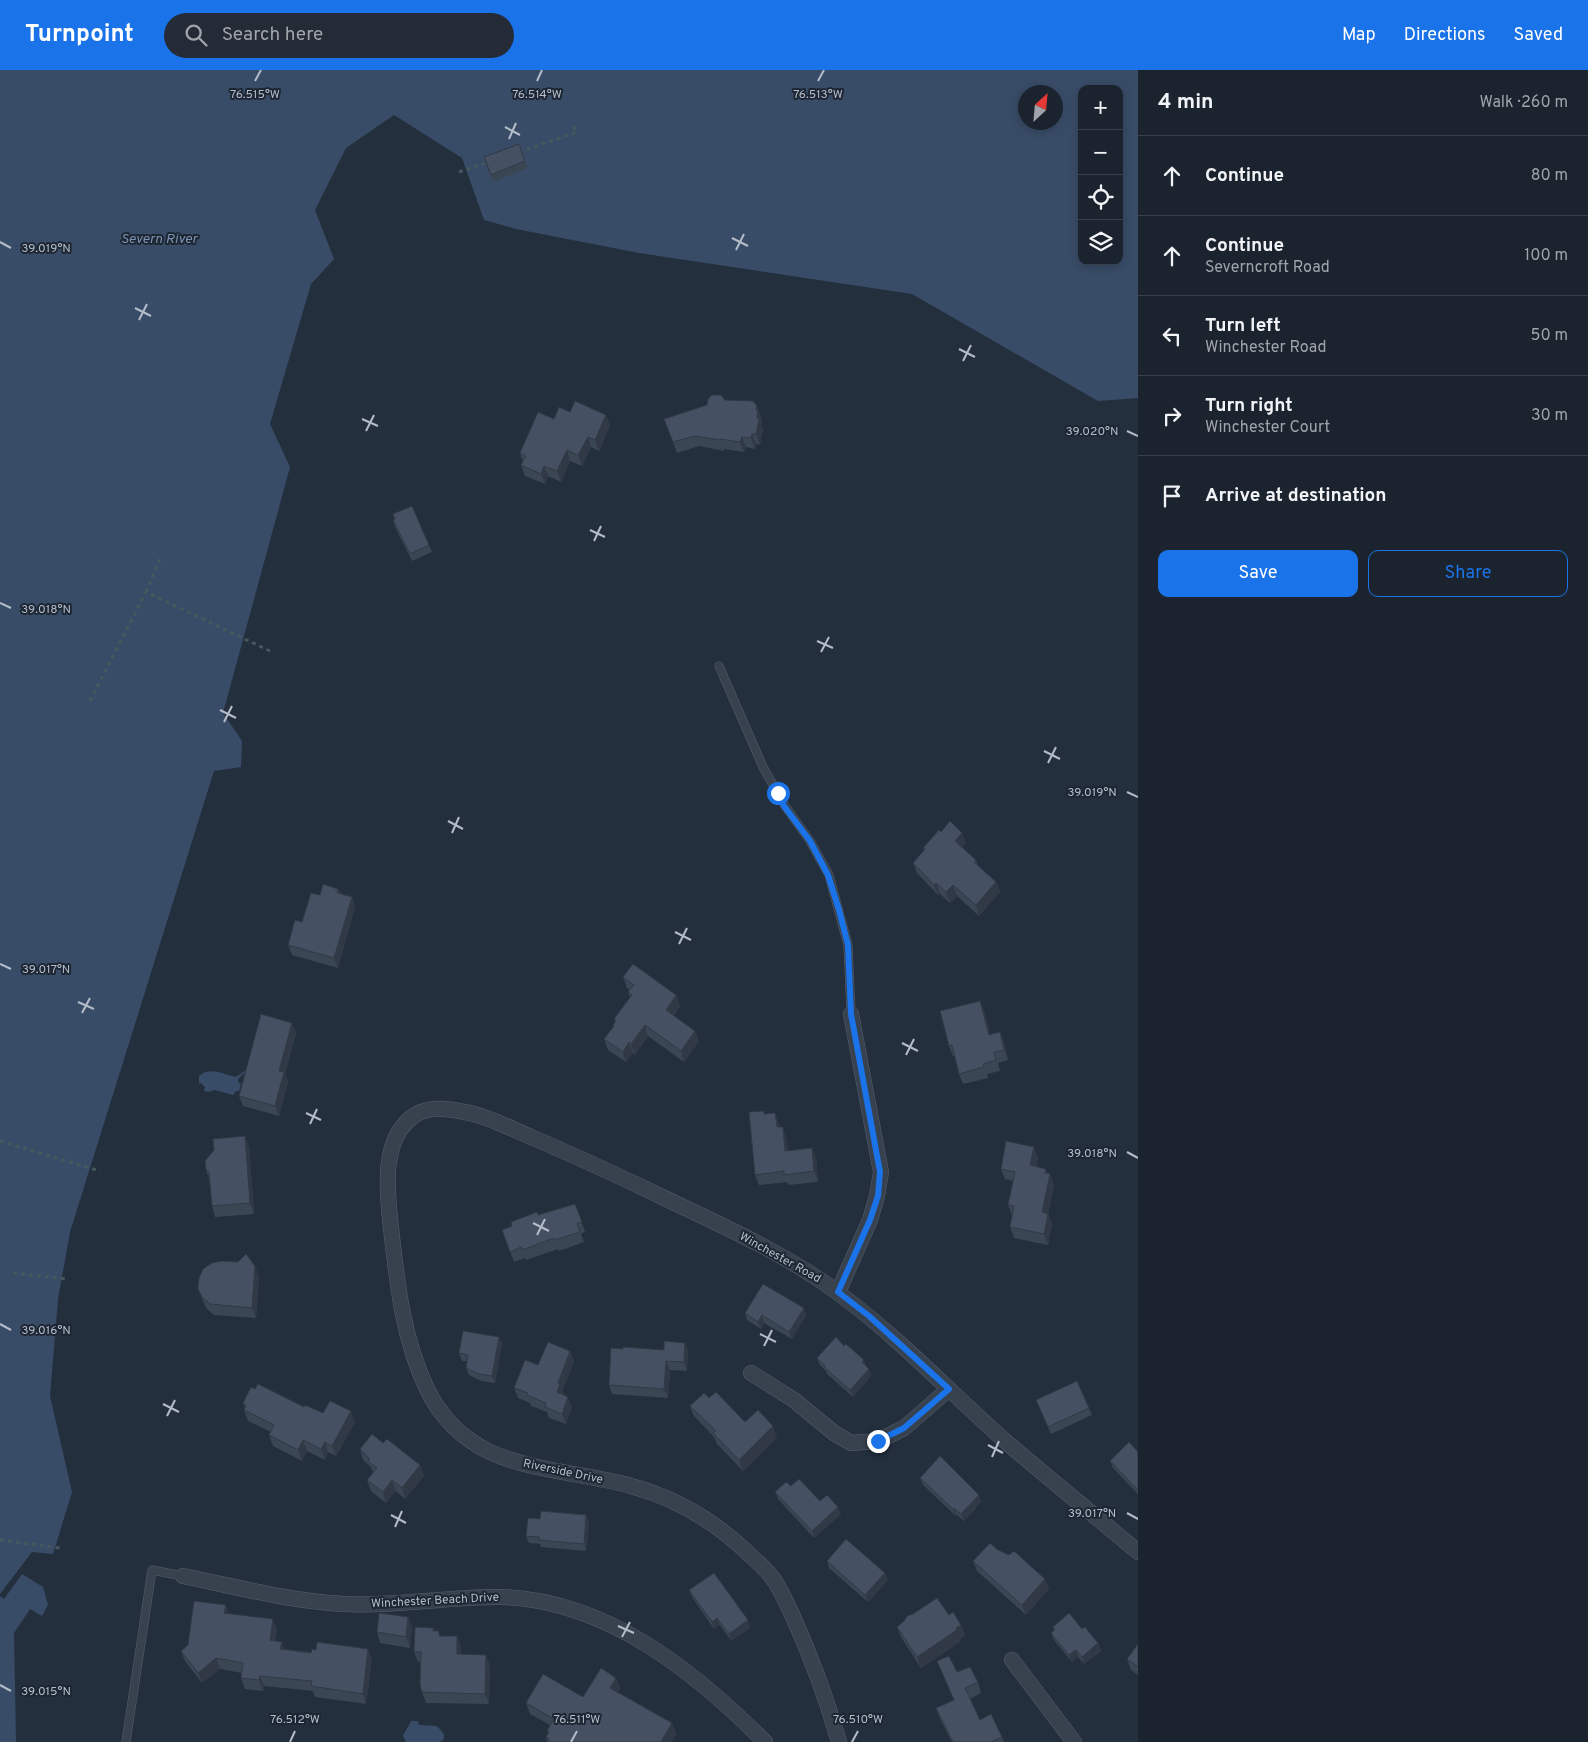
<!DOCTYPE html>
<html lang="en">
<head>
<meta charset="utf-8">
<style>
	:root { --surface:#1b232e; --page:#242b36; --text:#f1f3f6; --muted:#a0a4aa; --line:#39404a; --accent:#1a73e8 }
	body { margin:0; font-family:Overpass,sans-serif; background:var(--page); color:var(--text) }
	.controls { position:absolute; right:15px; top:15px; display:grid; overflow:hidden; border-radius:10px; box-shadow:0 2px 12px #0003 }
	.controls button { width:45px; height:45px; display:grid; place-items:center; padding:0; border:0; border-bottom:1px solid var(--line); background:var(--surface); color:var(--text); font:25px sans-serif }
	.compass { position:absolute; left:1018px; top:15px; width:45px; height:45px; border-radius:50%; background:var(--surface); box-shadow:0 2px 12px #0003; rotate:26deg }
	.stop { position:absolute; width:15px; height:15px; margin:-11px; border:4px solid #1a73e8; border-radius:50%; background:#fff }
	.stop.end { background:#1a73e8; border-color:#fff; box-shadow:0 1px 5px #0008 }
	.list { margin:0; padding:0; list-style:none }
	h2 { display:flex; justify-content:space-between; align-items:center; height:65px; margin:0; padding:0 20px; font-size:21px }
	h2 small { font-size:16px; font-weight:400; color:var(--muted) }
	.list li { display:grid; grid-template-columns:32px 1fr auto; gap:15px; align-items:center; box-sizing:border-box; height:80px; padding:0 20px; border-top:1px solid var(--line) }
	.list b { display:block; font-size:19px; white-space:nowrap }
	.list p { margin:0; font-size:16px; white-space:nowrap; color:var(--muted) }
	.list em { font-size:16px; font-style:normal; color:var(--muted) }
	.actions { display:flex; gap:10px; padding:15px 20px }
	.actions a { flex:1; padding:11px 0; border:1px solid var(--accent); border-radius:10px; text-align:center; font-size:18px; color:var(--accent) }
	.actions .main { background:var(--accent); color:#fff }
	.icon { flex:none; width:28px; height:28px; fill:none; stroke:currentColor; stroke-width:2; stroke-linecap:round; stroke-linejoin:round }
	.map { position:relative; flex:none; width:1138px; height:1672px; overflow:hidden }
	header { display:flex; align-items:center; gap:30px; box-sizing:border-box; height:70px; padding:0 25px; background:var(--accent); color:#fff }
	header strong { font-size:24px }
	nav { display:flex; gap:28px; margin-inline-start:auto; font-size:18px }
	.search { width:350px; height:45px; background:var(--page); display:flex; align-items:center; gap:12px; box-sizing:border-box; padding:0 18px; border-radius:28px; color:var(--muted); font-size:19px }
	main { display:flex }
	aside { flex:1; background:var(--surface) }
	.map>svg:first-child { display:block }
	.water { fill:#394c67; fill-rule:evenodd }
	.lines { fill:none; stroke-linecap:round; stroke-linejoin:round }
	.service-casing { stroke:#565f6c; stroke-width:9 }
	.minor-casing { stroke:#565f6c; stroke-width:16 }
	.path { stroke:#44595c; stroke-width:3; stroke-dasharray:4 4; stroke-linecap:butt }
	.service { stroke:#38414e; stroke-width:8 }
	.minor { stroke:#38414e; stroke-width:15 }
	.wall { fill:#3b4654 }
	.shaded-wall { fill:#303945 }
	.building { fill:#455162; stroke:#303945 }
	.route { stroke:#1a73e8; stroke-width:6 }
	.ticks { fill:none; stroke:#b4bcc9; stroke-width:2 }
	.labels { text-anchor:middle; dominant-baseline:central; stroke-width:4; stroke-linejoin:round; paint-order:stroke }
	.street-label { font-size:12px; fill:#b4bcc9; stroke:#1d2633 }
	.water-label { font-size:14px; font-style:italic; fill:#7c92b1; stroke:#1d2633 }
	.ticks-label { font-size:12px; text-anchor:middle; fill:#b4bcc9; stroke:#1d2633; stroke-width:4; stroke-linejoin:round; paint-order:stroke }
</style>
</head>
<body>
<header>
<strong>Turnpoint</strong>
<div class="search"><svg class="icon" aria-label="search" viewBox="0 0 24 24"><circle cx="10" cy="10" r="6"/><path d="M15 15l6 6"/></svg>Search here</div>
<nav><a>Map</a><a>Directions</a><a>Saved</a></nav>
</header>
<main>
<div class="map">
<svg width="1138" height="1672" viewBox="0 0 1138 1672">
	<rect width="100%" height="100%" fill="#242f3e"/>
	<g class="water">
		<path d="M 0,0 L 1138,0 L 1138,328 L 1098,331 L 912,224 L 639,183 L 516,159 L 484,150 L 462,88 L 394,45 L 346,78 L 315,140 L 334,189 L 311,214 L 270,354 L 290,397 L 223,643 L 242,671 L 241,697 L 214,701 L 70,1162 L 58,1229 L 50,1326 L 72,1422 L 53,1484 L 32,1482 L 0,1524 ZM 1082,19 L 1119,19 L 1119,191 L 1082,191 ZM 1026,22 L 1056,22 L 1056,52 L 1026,52 Z"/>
		<path d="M 251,997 L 238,1009 L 238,1012 L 241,1014 L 239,1021 L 236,1021 L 233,1025 L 215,1020 L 208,1022 L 204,1021 L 205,1017 L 201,1013 L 199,1014 L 199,1006 C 210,996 223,1004 236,1007 Z"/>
		<path d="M 22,1504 L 43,1517 L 48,1535 L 42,1546 L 30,1539 L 14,1563 L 16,1672 L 0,1672 L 0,1526 L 4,1529 Z"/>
		<path d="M 411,1651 L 418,1651 L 419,1655 L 437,1656 L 444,1664 L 444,1669 L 440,1672 L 406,1672 L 403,1666 C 405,1660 409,1657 411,1651 Z"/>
	</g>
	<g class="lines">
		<defs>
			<g id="service">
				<path d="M 719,596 L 763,697 L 785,736 L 810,771 L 829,805 L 848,875 L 851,944"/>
				<path d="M 126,1672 L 152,1500 L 183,1506"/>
			</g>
			<g id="minor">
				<path d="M 838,1222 L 870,1150 L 877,1126 L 881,1102 L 851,944"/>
				<path d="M 751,1303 L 794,1330 L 834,1363 L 851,1373 L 878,1371 L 904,1358 L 949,1319"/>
				<path d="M 183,1506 C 236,1517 290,1531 344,1534 C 395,1537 450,1526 503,1527 C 608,1531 695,1602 765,1672"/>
				<path d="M 1012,1590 L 1074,1672"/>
				<path d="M 839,1672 C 827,1630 812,1589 794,1549 C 788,1536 782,1522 774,1510 C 768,1501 758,1492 750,1485 C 717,1453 676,1428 631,1416 C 554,1395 468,1404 427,1319 C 403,1269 397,1213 391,1158 C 387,1122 380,1068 415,1045 C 432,1034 455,1040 474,1044 C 493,1049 512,1059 531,1067 C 571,1084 610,1102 650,1121 C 715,1153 783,1181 841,1225 C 899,1268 950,1322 1004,1370 C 1048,1408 1093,1444 1138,1482"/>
			</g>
		</defs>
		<use href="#service" class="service-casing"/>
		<use href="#minor" class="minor-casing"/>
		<g class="path">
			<path d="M 519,82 L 577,62 L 572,54"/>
			<path d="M 459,102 L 489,92"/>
			<path d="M 146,522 L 160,489"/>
			<path d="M 90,631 L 146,522 L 270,581"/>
			<path d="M 0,1071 L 100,1101"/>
			<path d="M 13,1203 L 67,1209"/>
			<path d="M 0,1470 L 60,1478"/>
		</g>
		<use href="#service" class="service"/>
		<use href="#minor" class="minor"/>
	</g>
	<g class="wall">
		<path d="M 519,74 L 528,98 L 493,112 L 484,87 Z"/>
		<path d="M 725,330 L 757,336 L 762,351 L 761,356 L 763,359 L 760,375 L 756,374 L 755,379 L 746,377 L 744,382 L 724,379 L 724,381 L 699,376 L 677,383 L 664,349 L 707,335 Z"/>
		<path d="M 570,342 L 606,345 L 610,355 L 599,381 L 591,377 L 582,396 L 570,391 L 561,412 L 548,406 L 545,414 L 525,406 L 521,395 L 523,392 L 520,383 L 554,349 Z"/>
		<path d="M 393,450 L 429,475 L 432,482 L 412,491 L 395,457 Z"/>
		<path d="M 941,762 L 966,773 L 962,777 L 976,790 L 978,795 L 996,812 L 1000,822 L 979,846 L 957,826 L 950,833 L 940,824 L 938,825 L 917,803 L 913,793 L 924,780 L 923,778 Z"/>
		<path d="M 338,819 L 340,823 L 352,827 L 355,837 L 338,898 L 292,885 L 288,875 L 320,825 Z"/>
		<path d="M 623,907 L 676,925 L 680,936 L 674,946 L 699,971 L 684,992 L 648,966 L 635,985 L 633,983 L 626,992 L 608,980 L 604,969 L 613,957 L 613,955 L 615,952 L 614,949 L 630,927 L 628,922 L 630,920 L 627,918 Z"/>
		<path d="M 980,931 L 984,941 L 990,964 L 1000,962 L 1004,972 L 1008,990 L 998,993 L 1000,1001 L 987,1004 L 988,1008 L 963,1014 L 959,1004 L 955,986 L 953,986 L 949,976 Z"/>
		<path d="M 292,953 L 296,963 L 285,1004 L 288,1012 L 279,1046 L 243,1036 L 239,1026 Z"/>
		<path d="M 764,1041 L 765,1044 L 775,1043 L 779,1057 L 786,1067 L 788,1081 L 812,1078 L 816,1088 L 818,1112 L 788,1115 L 787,1112 L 759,1115 L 755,1105 Z"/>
		<path d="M 245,1066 L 249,1077 L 254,1144 L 215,1147 L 212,1136 L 209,1109 L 206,1100 Z"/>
		<path d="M 1038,1087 L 1036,1096 L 1050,1104 L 1054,1115 L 1048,1144 L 1052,1154 L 1048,1175 L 1014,1168 L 1010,1157 L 1012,1146 L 1008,1135 L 1013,1111 L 1005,1109 L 1001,1099 Z"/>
		<path d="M 575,1134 L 585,1162 L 581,1164 L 584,1172 L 559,1181 L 558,1179 L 526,1190 L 525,1188 L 514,1192 L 502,1160 L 538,1145 Z"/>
		<path d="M 259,1206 L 256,1248 L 214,1245 L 206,1238 L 198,1219 Z"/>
		<path d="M 804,1238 L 806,1245 L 792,1269 L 764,1253 L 761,1259 L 747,1250 L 745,1243 Z"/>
		<path d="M 499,1267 L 502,1274 L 495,1313 L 481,1311 L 469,1305 L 466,1298 L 467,1291 L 462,1291 L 459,1283 Z"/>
		<path d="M 685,1273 L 688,1282 L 687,1301 L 670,1300 L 668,1328 L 612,1324 L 609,1315 L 664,1280 Z"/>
		<path d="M 844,1276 L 869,1299 L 871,1306 L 853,1327 L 827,1304 L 826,1301 L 820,1295 L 817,1288 Z"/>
		<path d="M 570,1281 L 574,1292 L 562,1320 L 564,1325 L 572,1337 L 566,1354 L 549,1348 L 547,1342 L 531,1336 L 530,1333 L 518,1328 L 514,1318 L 538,1295 Z"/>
		<path d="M 709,1328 L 745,1352 L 777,1367 L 743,1401 L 717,1374 L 714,1367 L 694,1346 L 690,1336 Z"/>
		<path d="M 1036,1330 L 1089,1338 L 1092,1345 L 1051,1364 Z"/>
		<path d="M 243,1333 L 304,1337 L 323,1343 L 355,1352 L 336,1386 L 328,1382 L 325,1390 L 307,1381 L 302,1391 L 273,1376 L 269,1365 L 271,1362 L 248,1351 L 244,1340 L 245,1338 Z"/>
		<path d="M 383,1373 L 420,1395 L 424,1406 L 405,1429 L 396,1421 L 386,1433 L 371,1421 L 367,1410 L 373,1402 L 370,1396 L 363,1390 L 360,1379 Z"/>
		<path d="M 1138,1382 L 1138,1424 L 1113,1398 L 1110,1391 Z"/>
		<path d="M 920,1408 L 979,1425 L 981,1432 L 964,1451 L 957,1445 L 956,1446 L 923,1415 Z"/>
		<path d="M 791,1416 L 820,1431 L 841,1444 L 814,1468 L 778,1429 L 775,1422 Z"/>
		<path d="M 586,1445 L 589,1452 L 586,1481 L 541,1477 L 540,1474 L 529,1473 L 526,1466 L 540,1449 Z"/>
		<path d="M 998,1480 L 1009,1485 L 1045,1509 L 1049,1519 L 1026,1545 L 977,1501 L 973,1491 Z"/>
		<path d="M 827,1491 L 885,1503 L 888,1510 L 868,1532 L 829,1498 Z"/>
		<path d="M 689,1520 L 748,1550 L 750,1558 L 731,1571 L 720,1555 L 714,1559 L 692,1527 Z"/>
		<path d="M 229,1544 L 277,1559 L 275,1571 L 282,1572 L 284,1579 L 372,1589 L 366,1634 L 315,1627 L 313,1621 L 264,1616 L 263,1621 L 245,1619 L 241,1608 L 242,1603 L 220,1599 L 202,1613 L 185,1591 L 181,1581 Z"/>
		<path d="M 949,1545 L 961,1555 L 965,1566 L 960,1568 L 961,1571 L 921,1598 L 901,1567 L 897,1557 Z"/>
		<path d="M 408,1547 L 412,1557 L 410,1578 L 380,1573 L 377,1562 Z"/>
		<path d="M 1053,1557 L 1082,1559 L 1098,1573 L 1101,1581 L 1084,1594 L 1078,1587 L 1072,1592 L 1054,1570 L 1051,1563 L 1054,1561 Z"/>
		<path d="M 433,1558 L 435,1561 L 441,1566 L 461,1576 L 461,1584 L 490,1595 L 489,1634 L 426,1633 L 422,1622 L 420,1592 L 418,1592 L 414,1582 Z"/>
		<path d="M 1138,1574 L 1138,1605 L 1131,1600 L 1127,1589 Z"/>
		<path d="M 937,1591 L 978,1612 L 981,1623 L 970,1629 L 980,1650 L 1002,1667 L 1004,1672 L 952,1672 L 940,1649 L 936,1638 L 954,1630 Z"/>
		<path d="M 616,1608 L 620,1618 L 618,1622 L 672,1653 L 676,1664 L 671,1672 L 547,1672 L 546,1667 L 548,1663 L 547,1661 L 550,1655 L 530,1644 L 526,1633 L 583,1627 Z"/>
	</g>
	<g class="shaded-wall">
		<path d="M 757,336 L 762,351 L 761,356 L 763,359 L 760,375 L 756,364 L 756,340 Z"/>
		<path d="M 606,345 L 610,355 L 599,381 L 595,370 Z"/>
		<path d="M 752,364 L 756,374 L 755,379 L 751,368 Z"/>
		<path d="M 588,367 L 591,377 L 582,396 L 578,385 Z"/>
		<path d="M 742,367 L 746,377 L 744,382 L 740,372 Z"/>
		<path d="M 567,380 L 570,391 L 561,412 L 557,401 Z"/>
		<path d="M 544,396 L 548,406 L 545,414 L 541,404 Z"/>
		<path d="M 962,763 L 966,773 L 959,781 L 955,771 Z"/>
		<path d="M 996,812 L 1000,822 L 979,846 L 976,835 Z"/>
		<path d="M 936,813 L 940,824 L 938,825 L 934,815 Z"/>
		<path d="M 953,815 L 957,826 L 950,833 L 946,822 Z"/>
		<path d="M 352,827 L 355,837 L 338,898 L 334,888 Z"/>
		<path d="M 676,925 L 680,936 L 670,951 L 666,940 Z"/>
		<path d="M 980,931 L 984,941 L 993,975 L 989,965 Z"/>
		<path d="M 292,953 L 296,963 L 285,1004 L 288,1012 L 279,1046 L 275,1036 L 279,1001 Z"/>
		<path d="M 645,955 L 648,966 L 635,985 L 631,974 Z"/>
		<path d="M 695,961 L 699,971 L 684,992 L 681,981 Z"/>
		<path d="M 1000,962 L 1004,972 L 1008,990 L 1004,980 Z"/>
		<path d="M 629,972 L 633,983 L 626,992 L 623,982 Z"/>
		<path d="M 775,1043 L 779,1054 L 781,1068 L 777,1057 Z"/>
		<path d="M 783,1057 L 786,1067 L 789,1091 L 785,1081 Z"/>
		<path d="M 245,1066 L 249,1077 L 254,1144 L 250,1133 Z"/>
		<path d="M 1034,1077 L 1038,1087 L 1034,1106 L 1030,1095 Z"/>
		<path d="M 812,1078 L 816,1088 L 818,1112 L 814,1101 Z"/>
		<path d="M 1046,1099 L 1049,1107 L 1050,1104 L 1054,1115 L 1046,1153 L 1042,1142 Z"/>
		<path d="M 1048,1144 L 1052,1154 L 1048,1175 L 1044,1164 Z"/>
		<path d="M 255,1196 L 259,1206 L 256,1248 L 252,1238 Z"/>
		<path d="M 804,1238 L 806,1245 L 792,1269 L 789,1262 Z"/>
		<path d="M 762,1245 L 764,1253 L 761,1259 L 758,1252 Z"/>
		<path d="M 499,1267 L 502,1274 L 495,1313 L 492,1306 Z"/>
		<path d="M 685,1273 L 688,1282 L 687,1301 L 684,1292 Z"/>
		<path d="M 570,1281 L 574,1292 L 562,1320 L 564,1324 L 560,1332 L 557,1322 L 558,1313 Z"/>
		<path d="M 864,1290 L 867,1297 L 862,1292 Z"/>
		<path d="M 666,1291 L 670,1300 L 668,1328 L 664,1319 Z"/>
		<path d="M 869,1299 L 871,1306 L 853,1327 L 850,1320 Z"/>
		<path d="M 568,1327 L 572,1337 L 566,1354 L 562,1344 Z"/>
		<path d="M 351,1341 L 355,1352 L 336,1386 L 332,1376 Z"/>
		<path d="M 773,1356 L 777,1367 L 743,1401 L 739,1390 Z"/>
		<path d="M 303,1370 L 307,1381 L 302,1391 L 298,1380 Z"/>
		<path d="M 325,1372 L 328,1382 L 325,1390 L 321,1379 Z"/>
		<path d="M 420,1395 L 424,1406 L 405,1429 L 402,1418 Z"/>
		<path d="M 392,1410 L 396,1421 L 386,1433 L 383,1422 Z"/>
		<path d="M 979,1425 L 981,1432 L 964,1451 L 961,1444 Z"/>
		<path d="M 838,1437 L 841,1444 L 814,1468 L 812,1461 Z"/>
		<path d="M 954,1438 L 957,1445 L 956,1446 L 953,1439 Z"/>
		<path d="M 586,1445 L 589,1452 L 586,1481 L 584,1474 Z"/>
		<path d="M 885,1503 L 888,1510 L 868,1532 L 865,1525 Z"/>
		<path d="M 1045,1509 L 1049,1519 L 1026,1545 L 1022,1535 Z"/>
		<path d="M 226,1535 L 229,1546 L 224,1543 Z"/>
		<path d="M 408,1547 L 412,1557 L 410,1578 L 406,1567 Z"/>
		<path d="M 717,1548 L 720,1555 L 714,1559 L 712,1552 Z"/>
		<path d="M 273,1549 L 277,1559 L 274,1581 L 270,1570 Z"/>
		<path d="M 748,1550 L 750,1558 L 731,1571 L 729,1564 Z"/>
		<path d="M 961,1555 L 965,1566 L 960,1568 L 961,1571 L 921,1598 L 917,1587 Z"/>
		<path d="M 457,1566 L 461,1576 L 461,1594 L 457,1584 Z"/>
		<path d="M 282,1572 L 285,1582 L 280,1579 Z"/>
		<path d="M 1098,1573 L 1101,1581 L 1084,1594 L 1082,1587 Z"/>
		<path d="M 368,1579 L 372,1589 L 366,1634 L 363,1624 Z"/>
		<path d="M 1076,1580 L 1078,1587 L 1072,1592 L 1069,1585 Z"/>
		<path d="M 486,1585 L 490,1595 L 489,1634 L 485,1624 Z"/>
		<path d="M 216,1588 L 220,1599 L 202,1613 L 198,1603 Z"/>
		<path d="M 260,1606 L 264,1616 L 263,1621 L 259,1610 Z"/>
		<path d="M 616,1608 L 620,1618 L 614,1629 L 610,1618 Z"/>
		<path d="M 672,1653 L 676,1664 L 671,1672 L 661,1672 Z"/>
	</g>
	<g class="building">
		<path d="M 519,74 L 525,91 L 491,105 L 484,87 Z"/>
		<path d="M 712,325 L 721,325 L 725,330 L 753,331 L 757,336 L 756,340 L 758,340 L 757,348 L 759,349 L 756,364 L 752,364 L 751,368 L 742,367 L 740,372 L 720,369 L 720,370 L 695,366 L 673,372 L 664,349 L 707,335 L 708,329 Z"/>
		<path d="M 575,331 L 606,345 L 595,370 L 588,367 L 578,385 L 567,380 L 557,401 L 544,396 L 541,404 L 521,395 L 526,386 L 520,383 L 538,342 L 554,349 L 559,337 L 570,342 Z"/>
		<path d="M 412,436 L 429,475 L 410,484 L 393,450 L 395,449 L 393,444 Z"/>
		<path d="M 950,751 L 962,763 L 955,771 L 976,790 L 974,792 L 996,812 L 976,835 L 953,815 L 946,822 L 936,813 L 934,815 L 913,793 L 925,779 L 923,778 L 939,760 L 941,762 Z"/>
		<path d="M 323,814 L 338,819 L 337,823 L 352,827 L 334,888 L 288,875 L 295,850 L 302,852 L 311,823 L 320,825 Z"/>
		<path d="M 633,894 L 676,925 L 666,940 L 695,961 L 681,981 L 645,955 L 631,974 L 629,972 L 623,982 L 604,969 L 614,956 L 613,955 L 616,950 L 614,949 L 632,925 L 628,922 L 634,915 L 623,907 Z"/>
		<path d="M 980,931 L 989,965 L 1000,962 L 1004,980 L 994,982 L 996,990 L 983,994 L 984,997 L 959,1004 L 952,975 L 949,976 L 940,941 Z"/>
		<path d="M 261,944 L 292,953 L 279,1001 L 284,1002 L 275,1036 L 239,1026 Z"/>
		<path d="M 764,1041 L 764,1044 L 775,1043 L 777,1057 L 783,1057 L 785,1081 L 812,1078 L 814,1101 L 784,1105 L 784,1101 L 755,1105 L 749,1042 Z"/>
		<path d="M 245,1066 L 250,1133 L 212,1136 L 209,1102 L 206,1100 L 205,1091 L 214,1080 L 213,1069 Z"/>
		<path d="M 1006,1071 L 1034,1077 L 1030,1095 L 1046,1099 L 1045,1103 L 1050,1104 L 1042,1142 L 1048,1144 L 1044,1164 L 1010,1157 L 1014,1136 L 1008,1135 L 1015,1102 L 1001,1099 Z"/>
		<path d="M 575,1134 L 582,1152 L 577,1154 L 580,1162 L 555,1170 L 554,1168 L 522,1180 L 521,1177 L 510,1182 L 502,1160 L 512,1156 L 511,1152 L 537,1142 L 538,1145 Z"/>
		<path d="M 246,1184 L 255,1196 L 252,1238 L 210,1234 L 202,1227 L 198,1219 L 199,1208 L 203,1199 L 212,1193 L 222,1191 L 238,1192 Z"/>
		<path d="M 763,1214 L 804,1238 L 789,1262 L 762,1245 L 758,1252 L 745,1243 Z"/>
		<path d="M 463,1261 L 499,1267 L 492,1306 L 479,1304 L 466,1298 L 468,1285 L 459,1283 Z"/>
		<path d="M 836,1267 L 844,1276 L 846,1274 L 864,1290 L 862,1292 L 869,1299 L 850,1320 L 824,1297 L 825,1296 L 817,1288 Z"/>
		<path d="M 664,1271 L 685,1273 L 684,1292 L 666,1291 L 664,1319 L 609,1315 L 611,1278 L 623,1279 L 623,1277 L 664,1280 Z"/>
		<path d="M 548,1272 L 570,1281 L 558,1313 L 560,1314 L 557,1322 L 568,1327 L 562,1344 L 545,1337 L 546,1333 L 527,1325 L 528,1323 L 514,1318 L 525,1290 L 538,1295 Z"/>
		<path d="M 1077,1311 L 1089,1338 L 1048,1357 L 1036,1330 Z"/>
		<path d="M 258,1314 L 304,1337 L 305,1335 L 323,1343 L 330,1331 L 351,1341 L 332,1376 L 325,1372 L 321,1379 L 303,1370 L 298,1380 L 269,1365 L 274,1355 L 244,1340 L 246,1335 L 243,1333 L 251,1317 L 255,1319 Z"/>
		<path d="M 716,1322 L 745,1352 L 758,1340 L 773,1356 L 739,1390 L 713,1363 L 716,1361 L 690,1336 L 704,1323 L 709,1328 Z"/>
		<path d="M 372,1364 L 383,1373 L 387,1369 L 420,1395 L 402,1418 L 392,1410 L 383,1422 L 367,1410 L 377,1398 L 368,1391 L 370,1389 L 360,1379 Z"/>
		<path d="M 1129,1372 L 1138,1382 L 1138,1420 L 1110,1391 Z"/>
		<path d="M 940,1386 L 979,1425 L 961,1444 L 954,1438 L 953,1439 L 920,1408 Z"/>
		<path d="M 799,1409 L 820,1431 L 827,1425 L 838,1437 L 812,1461 L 775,1422 L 786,1412 L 791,1416 Z"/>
		<path d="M 541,1441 L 586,1445 L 584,1474 L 539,1470 L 539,1467 L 526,1466 L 528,1448 L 540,1449 Z"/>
		<path d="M 846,1469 L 885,1503 L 865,1525 L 827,1491 Z"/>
		<path d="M 990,1473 L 998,1480 L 1009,1485 L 1014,1481 L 1045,1509 L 1022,1535 L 973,1491 Z"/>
		<path d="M 714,1503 L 748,1550 L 729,1564 L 717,1548 L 712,1552 L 689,1520 Z"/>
		<path d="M 937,1528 L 949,1545 L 953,1542 L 961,1555 L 956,1558 L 957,1560 L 917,1587 L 897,1557 L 904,1551 L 907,1546 L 913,1544 Z"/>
		<path d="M 194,1531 L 226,1535 L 224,1543 L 273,1549 L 270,1570 L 282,1572 L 280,1579 L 311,1583 L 312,1579 L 316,1580 L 317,1572 L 368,1579 L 363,1624 L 311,1616 L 312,1611 L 260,1606 L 259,1610 L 241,1608 L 243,1593 L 216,1588 L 198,1603 L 181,1581 L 188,1575 Z"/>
		<path d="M 379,1543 L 408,1547 L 406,1567 L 377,1562 Z"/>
		<path d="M 1069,1543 L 1082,1559 L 1085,1557 L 1098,1573 L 1082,1587 L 1076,1580 L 1069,1585 L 1051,1563 L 1055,1560 L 1053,1557 Z"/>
		<path d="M 415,1557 L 433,1558 L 433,1561 L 439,1561 L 439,1566 L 457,1566 L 457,1584 L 486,1585 L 485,1624 L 422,1622 L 420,1615 L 421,1582 L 414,1582 Z"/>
		<path d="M 1138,1574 L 1138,1597 L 1127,1589 Z"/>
		<path d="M 949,1586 L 957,1602 L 970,1597 L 978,1612 L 965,1618 L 980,1650 L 991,1644 L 1002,1667 L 991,1672 L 953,1672 L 936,1638 L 954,1630 L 937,1591 Z"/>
		<path d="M 601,1598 L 616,1608 L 610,1618 L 672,1653 L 661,1672 L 547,1672 L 549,1669 L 546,1667 L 549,1662 L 547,1661 L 554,1649 L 526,1633 L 543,1604 L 583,1627 Z"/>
	</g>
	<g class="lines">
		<path class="route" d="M 778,723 L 784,736 L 810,771 L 828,805 L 839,840 L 848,875 L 851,944 L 880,1102 L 878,1126 L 870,1150 L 838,1222 L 869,1246 L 949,1319 L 904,1358 L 878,1371"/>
	</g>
	<path class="ticks" d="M 255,11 L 261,0M 537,11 L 542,0M 818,11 L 824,0M 505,57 L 520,65M 509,69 L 516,53M 732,168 L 748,176M 0,172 L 11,178M 736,180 L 744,164M 135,238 L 151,246M 139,250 L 147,234M 959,279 L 975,287M 963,291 L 971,275M 362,349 L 378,356M 366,361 L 374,345M 1127,361 L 1138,366M 590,460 L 605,467M 594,471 L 601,456M 0,533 L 11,538M 817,571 L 833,578M 821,582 L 829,567M 220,640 L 236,648M 224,652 L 232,636M 1044,681 L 1060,689M 1048,693 L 1056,677M 1127,722 L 1138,727M 448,751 L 463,759M 452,763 L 459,747M 675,862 L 691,870M 679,874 L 687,858M 0,894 L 11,899M 78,932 L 94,939M 82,943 L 90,928M 902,973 L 918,981M 906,985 L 914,969M 306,1043 L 321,1050M 310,1054 L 317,1039M 1127,1082 L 1138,1088M 533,1153 L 549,1161M 537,1165 L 545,1149M 0,1254 L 11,1260M 760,1264 L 776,1272M 764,1276 L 772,1260M 163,1334 L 179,1342M 167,1346 L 175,1330M 988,1375 L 1003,1383M 992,1387 L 999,1371M 1127,1443 L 1138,1449M 391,1445 L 406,1453M 395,1457 L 402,1441M 618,1556 L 634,1563M 622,1567 L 630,1552M 0,1615 L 11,1621M 290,1672 L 295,1661M 571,1672 L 577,1661M 852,1672 L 858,1661"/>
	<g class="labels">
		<g class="street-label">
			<text transform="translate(780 1188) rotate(29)">Winchester Road</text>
			<text transform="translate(563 1402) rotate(12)">Riverside Drive</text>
			<text transform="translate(435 1531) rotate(-3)">Winchester Beach Drive</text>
		</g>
		<g class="water-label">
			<text x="159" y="169">Severn River</text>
		</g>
	</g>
	<g class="ticks-label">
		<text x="255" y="28">76.515°W</text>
		<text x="537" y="28">76.514°W</text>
		<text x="818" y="28">76.513°W</text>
		<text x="46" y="182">39.019°N</text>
		<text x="1092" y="365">39.020°N</text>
		<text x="46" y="543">39.018°N</text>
		<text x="1092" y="726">39.019°N</text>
		<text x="46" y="903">39.017°N</text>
		<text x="1092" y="1087">39.018°N</text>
		<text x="46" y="1264">39.016°N</text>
		<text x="1092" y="1447">39.017°N</text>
		<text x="46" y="1625">39.015°N</text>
		<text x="295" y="1653">76.512°W</text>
		<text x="577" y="1653">76.511°W</text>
		<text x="858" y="1653">76.510°W</text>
	</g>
</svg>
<div class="controls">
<button>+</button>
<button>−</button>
<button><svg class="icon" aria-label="locate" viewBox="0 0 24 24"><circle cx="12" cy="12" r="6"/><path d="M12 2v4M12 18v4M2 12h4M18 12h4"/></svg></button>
<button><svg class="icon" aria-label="layers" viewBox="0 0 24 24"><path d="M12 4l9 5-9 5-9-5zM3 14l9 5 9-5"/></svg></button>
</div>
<svg class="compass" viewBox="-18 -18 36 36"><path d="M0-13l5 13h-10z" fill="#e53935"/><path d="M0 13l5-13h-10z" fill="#a0a4aa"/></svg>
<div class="stop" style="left:778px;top:723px"></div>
<div class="stop end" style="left:878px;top:1371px"></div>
</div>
<aside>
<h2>4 min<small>Walk · 260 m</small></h2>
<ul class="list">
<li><svg class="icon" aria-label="ahead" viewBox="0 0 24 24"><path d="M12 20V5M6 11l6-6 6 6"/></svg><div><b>Continue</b></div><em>80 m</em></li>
<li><svg class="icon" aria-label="ahead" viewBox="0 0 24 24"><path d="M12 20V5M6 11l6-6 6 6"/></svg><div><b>Continue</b><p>Severncroft Road</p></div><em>100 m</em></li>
<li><svg class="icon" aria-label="left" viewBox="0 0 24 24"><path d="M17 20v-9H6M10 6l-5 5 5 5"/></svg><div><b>Turn left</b><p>Winchester Road</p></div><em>50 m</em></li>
<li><svg class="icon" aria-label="right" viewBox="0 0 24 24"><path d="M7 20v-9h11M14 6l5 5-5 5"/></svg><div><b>Turn right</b><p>Winchester Court</p></div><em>30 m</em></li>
<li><svg class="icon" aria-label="arrive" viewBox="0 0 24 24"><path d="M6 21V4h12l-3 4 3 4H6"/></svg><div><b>Arrive at destination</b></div></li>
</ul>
<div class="actions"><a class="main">Save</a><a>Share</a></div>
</aside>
</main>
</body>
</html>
